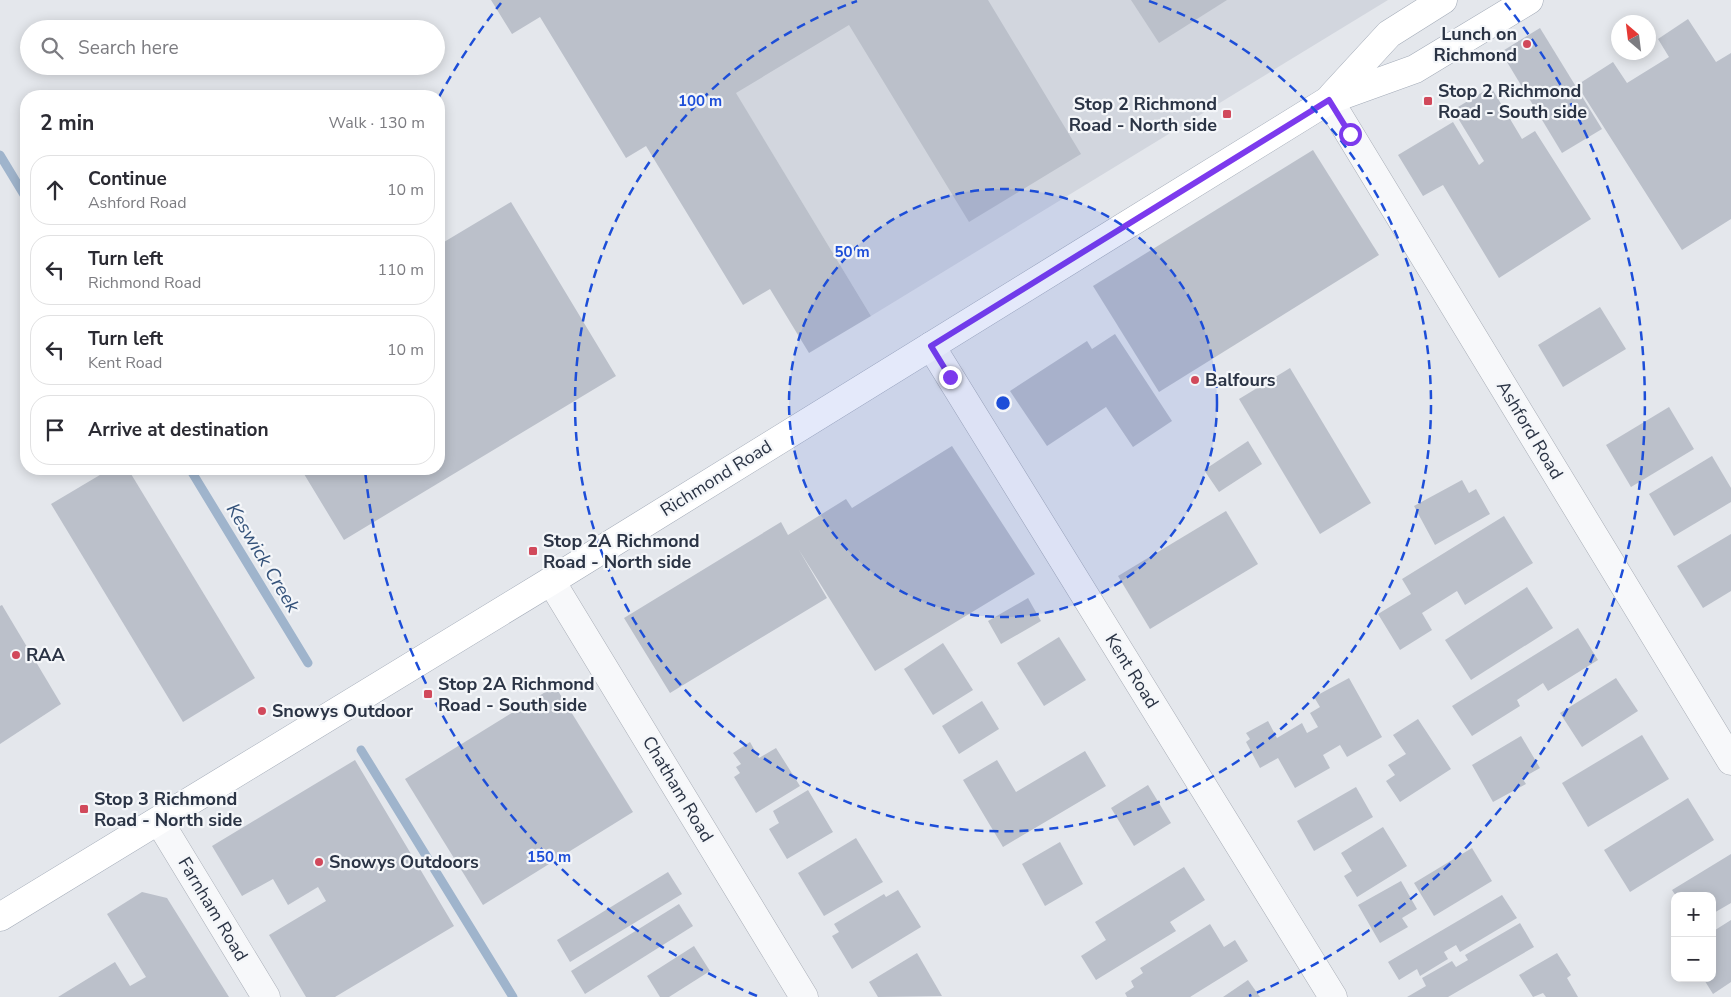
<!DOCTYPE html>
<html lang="en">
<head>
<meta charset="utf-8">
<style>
	:root { --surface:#fff; --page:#f2f2f3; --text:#2b2b33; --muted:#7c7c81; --line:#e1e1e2 }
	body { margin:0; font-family:"Nunito Sans",sans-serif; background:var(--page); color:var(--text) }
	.controls { position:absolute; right:15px; bottom:15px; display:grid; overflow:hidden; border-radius:10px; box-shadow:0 2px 12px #0003 }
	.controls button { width:45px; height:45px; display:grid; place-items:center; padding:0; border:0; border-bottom:1px solid var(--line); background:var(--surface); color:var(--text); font:25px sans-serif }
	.compass { position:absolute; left:1611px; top:15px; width:45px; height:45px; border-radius:50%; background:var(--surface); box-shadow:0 2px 12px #0003; rotate:332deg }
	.stop { position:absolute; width:15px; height:15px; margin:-11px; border:4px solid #7c3aed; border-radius:50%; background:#fff }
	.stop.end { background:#7c3aed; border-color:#fff; box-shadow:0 1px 5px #0008 }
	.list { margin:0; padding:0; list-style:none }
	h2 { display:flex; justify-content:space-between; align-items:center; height:65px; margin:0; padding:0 20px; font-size:21px }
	h2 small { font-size:16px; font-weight:400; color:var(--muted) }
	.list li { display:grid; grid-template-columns:32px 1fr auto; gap:15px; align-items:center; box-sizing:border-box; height:70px; margin:0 10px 10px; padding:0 10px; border:1px solid var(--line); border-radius:20px }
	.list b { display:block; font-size:19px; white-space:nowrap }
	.list p { margin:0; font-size:16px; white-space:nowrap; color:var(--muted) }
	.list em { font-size:16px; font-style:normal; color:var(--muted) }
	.icon { flex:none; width:28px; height:28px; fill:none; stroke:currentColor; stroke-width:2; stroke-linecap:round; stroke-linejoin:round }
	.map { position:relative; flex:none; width:1731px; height:997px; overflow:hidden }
	.search { position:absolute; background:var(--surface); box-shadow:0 2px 12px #0003; left:20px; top:20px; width:425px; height:55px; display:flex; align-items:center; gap:12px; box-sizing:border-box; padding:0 18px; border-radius:28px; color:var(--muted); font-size:19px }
	.panel { position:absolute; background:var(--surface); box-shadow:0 2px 12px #0003; left:20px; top:90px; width:425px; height:385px; border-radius:20px }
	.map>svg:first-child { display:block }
	.built { fill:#d2d6de }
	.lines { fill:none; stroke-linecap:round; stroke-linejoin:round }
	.stream { stroke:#9fb4cc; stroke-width:9 }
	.building { fill:#bbc0ca }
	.minor-casing { stroke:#a9aeb7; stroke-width:29 }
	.major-casing { stroke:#a3abb8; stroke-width:29 }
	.minor { stroke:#f7f8fa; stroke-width:28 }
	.major { stroke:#fff; stroke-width:28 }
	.route { stroke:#7c3aed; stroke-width:6 }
	.ring { fill:none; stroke:#1d4ed8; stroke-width:2.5; stroke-dasharray:9 6 }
	.poi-dot { fill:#d1495b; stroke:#f4f6f9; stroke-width:2 }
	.labels { text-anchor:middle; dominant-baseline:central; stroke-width:4.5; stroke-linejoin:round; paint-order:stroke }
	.poi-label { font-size:18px; font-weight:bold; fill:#2b3445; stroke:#f4f6f9; text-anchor:start }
	.street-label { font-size:18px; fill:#2b3445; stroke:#f4f6f9 }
	.water-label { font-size:19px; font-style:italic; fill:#34527a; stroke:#f4f6f9 }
	.centre { fill:#1d4ed8; stroke:#f4f6f9; stroke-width:2.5 }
	.ring-label { font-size:15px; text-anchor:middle; font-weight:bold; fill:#1d4ed8; stroke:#f4f6f9; stroke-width:4.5; stroke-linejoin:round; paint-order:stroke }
</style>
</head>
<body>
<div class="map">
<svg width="1731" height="997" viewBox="0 0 1731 997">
	<rect width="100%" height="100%" fill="#e4e7ec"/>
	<path class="built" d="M 679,0 L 1388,0 L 871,316 Z"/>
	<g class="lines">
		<g class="stream">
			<path d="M 0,155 L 26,198"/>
			<path d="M 190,469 L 308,663"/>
			<path d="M 361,750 L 513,997"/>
		</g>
	</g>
	<g class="building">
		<path d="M 491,0 L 988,0 L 1081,154 L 969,222 L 849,25 L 736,93 L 871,316 L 809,353 L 770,289 L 743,305 L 646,146 L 626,158 L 540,17 L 512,34 Z"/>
		<path d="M 1131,0 L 1227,0 L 1159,43 Z"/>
		<path d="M 1688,19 L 1716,62 L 1731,53 L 1731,219 L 1682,250 L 1577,85 L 1613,62 L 1627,83 L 1669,57 L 1658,39 Z"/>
		<path d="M 1540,28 L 1602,129 L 1562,153 L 1501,52 Z"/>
		<path d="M 1491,87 L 1522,139 L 1535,131 L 1591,219 L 1499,278 L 1443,185 L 1423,196 L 1398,155 L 1453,122 L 1479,165 L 1484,161 L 1453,110 Z"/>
		<path d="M 1313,150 L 1379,255 L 1159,392 L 1093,286 Z"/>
		<path d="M 511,202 L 616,376 L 344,540 L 301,469 L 439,469 L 439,245 Z"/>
		<path d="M 1600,307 L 1626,349 L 1563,387 L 1538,345 Z"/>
		<path d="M 1115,334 L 1172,421 L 1133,447 L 1106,407 L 1047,446 L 1010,391 L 1087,341 L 1092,349 Z"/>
		<path d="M 1290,368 L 1371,503 L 1320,534 L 1239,399 Z"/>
		<path d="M 1669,407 L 1694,449 L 1631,487 L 1606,445 Z"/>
		<path d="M 1248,441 L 1262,464 L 1219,492 L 1204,470 Z"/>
		<path d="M 952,446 L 1035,574 L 875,671 L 799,550 L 827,598 L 670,693 L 624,618 L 781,522 L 788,535 L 846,499 L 852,508 Z"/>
		<path d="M 1712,456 L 1731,488 L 1731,502 L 1674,536 L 1649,494 Z"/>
		<path d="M 110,469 L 128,469 L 255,678 L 183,722 L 51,504 Z"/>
		<path d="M 1462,480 L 1469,493 L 1476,489 L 1490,514 L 1435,545 L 1414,506 Z"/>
		<path d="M 1226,511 L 1258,564 L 1150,629 L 1118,576 Z"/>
		<path d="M 1504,516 L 1533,563 L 1465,605 L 1457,591 L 1422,613 L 1432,630 L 1400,650 L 1378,614 L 1411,594 L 1402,579 Z"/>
		<path d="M 1731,534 L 1731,591 L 1703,608 L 1677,566 Z"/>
		<path d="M 1527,587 L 1553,628 L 1471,680 L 1445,640 Z"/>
		<path d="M 1028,598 L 1041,621 L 1001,644 L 988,621 Z"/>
		<path d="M 2,605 L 61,704 L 0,744 L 0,606 Z"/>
		<path d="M 1578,628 L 1598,660 L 1548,691 L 1543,683 L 1517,700 L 1520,706 L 1472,736 L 1452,706 Z"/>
		<path d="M 1059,637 L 1086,680 L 1044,706 L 1017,663 Z"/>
		<path d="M 943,643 L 973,690 L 933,715 L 904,669 Z"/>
		<path d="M 1349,678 L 1382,737 L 1347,757 L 1340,745 L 1323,755 L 1330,768 L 1295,788 L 1278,758 L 1260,768 L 1246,742 L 1250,739 L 1246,733 L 1268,721 L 1277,738 L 1302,723 L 1307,733 L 1318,727 L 1310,713 L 1320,707 L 1314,697 Z"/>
		<path d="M 1616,678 L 1638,711 L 1582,747 L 1560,713 Z"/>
		<path d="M 555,686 L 633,812 L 483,905 L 405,779 Z"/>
		<path d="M 982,701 L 999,729 L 959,754 L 942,726 Z"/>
		<path d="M 1418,719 L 1451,769 L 1400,802 L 1386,781 L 1395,775 L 1388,765 L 1406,754 L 1393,735 Z"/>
		<path d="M 1642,735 L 1669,779 L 1588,827 L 1562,783 Z"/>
		<path d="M 1521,736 L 1540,768 L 1522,778 L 1526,784 L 1493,802 L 1472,765 Z"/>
		<path d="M 750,742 L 759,758 L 776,748 L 800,786 L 756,813 L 734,777 L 740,773 L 736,767 L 741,764 L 733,753 Z"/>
		<path d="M 1085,751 L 1106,786 L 1003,847 L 963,780 L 997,760 L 1016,792 Z"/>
		<path d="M 355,760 L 454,926 L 335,997 L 306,997 L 269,935 L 326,901 L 318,887 L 288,905 L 273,879 L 242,896 L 212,846 Z"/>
		<path d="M 1148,785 L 1171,823 L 1134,846 L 1111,808 Z"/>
		<path d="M 1356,787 L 1373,817 L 1314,851 L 1297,821 Z"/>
		<path d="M 808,790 L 833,832 L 787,859 L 769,829 L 779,823 L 773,811 Z"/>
		<path d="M 1688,798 L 1714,840 L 1630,892 L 1604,850 Z"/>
		<path d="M 1383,827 L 1407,866 L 1357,897 L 1344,876 L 1352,871 L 1341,853 Z"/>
		<path d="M 856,838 L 883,882 L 824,916 L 798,873 Z"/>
		<path d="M 1060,842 L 1083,884 L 1045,906 L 1022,864 Z"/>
		<path d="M 1472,848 L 1492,881 L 1434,916 L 1414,883 Z"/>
		<path d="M 1731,854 L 1731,903 L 1712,914 L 1712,896 L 1676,896 L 1672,890 Z"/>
		<path d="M 1184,867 L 1205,900 L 1170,922 L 1176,931 L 1096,980 L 1081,956 L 1106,940 L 1095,922 Z"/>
		<path d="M 668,872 L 682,894 L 570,962 L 557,940 Z"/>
		<path d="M 1401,881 L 1417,909 L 1402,918 L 1408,927 L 1380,943 L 1358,905 Z"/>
		<path d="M 898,890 L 921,927 L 852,969 L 832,936 L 839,932 L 834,924 L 884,894 L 886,897 Z"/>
		<path d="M 142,892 L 167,898 L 229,997 L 58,997 L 115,962 L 130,986 L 146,977 L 107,914 Z"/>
		<path d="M 1502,895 L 1517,918 L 1460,952 L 1456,945 L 1444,952 L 1448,959 L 1420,976 L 1417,969 L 1399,980 L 1388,962 Z"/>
		<path d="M 679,904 L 693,926 L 585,994 L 571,971 Z"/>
		<path d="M 1731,920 L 1731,982 L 1713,994 L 1703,978 L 1712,978 L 1712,932 Z"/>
		<path d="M 1520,923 L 1534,947 L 1448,997 L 1407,997 L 1426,986 L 1422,978 L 1452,961 L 1456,967 L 1468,960 L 1465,955 Z"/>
		<path d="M 1210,924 L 1224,947 L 1235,940 L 1248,961 L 1190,997 L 1127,997 L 1125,993 L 1134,987 L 1131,981 L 1143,973 L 1140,968 Z"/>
		<path d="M 694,946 L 710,971 L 669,997 L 660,997 L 647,976 Z"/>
		<path d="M 917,953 L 942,996 L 878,997 L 869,982 Z"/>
		<path d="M 1557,953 L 1571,975 L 1567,978 L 1578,997 L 1546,997 L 1543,993 L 1533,997 L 1519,975 Z"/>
		<path d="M 1248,980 L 1260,997 L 1223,997 Z"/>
	</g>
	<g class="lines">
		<defs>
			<g id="minor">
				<path d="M 1329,100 L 1731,761"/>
				<path d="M 931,346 L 1333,997"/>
				<path d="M 551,581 L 804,997"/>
				<path d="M 159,821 L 266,997"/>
			</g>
			<g id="major">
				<path d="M 1332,96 L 1389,34 L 1443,0"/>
				<path d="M 0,917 L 551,581 L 1329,100 L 1415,69 L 1529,0"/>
			</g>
		</defs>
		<use href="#minor" class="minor-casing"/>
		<use href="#major" class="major-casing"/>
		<use href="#minor" class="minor"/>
		<use href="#major" class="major"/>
	</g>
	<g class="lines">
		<path class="route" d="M 950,377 L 931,346 L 1329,100 L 1350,134"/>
	</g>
	<circle cx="1003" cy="403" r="214" fill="#1d4ed8" fill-opacity=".12"/>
	<g class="ring">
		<circle cx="1003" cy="403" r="214"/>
		<path d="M1149 1A428 428 0 1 1 857 1"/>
		<path d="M757 996A642 642 0 0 1 365 470M439 97A642 642 0 0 1 501 3M1505 3A642 642 0 0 1 1249 996"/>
	</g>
	<g class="poi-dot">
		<circle cx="1527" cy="44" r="5"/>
		<rect x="1423" y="96" width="10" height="10" rx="2.5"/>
		<rect x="1222" y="109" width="10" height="10" rx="2.5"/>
		<circle cx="1195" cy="380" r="5"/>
		<rect x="528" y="546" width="10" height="10" rx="2.5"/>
		<circle cx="16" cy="655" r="5"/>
		<rect x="423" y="689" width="10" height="10" rx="2.5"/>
		<circle cx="262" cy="711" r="5"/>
		<rect x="79" y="804" width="10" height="10" rx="2.5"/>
		<circle cx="319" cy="862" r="5"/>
	</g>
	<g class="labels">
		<g class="poi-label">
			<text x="1517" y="34" text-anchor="end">Lunch on<tspan x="1517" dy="21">Richmond</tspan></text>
			<text x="1438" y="91">Stop 2 Richmond<tspan x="1438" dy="21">Road - South side</tspan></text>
			<text x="1217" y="104" text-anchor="end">Stop 2 Richmond<tspan x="1217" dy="21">Road - North side</tspan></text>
			<text x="1205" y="380">Balfours</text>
			<text x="543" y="541">Stop 2A Richmond<tspan x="543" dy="21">Road - North side</tspan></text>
			<text x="26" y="655">RAA</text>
			<text x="438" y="684">Stop 2A Richmond<tspan x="438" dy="21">Road - South side</tspan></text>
			<text x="272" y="711">Snowys Outdoor</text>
			<text x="94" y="799">Stop 3 Richmond<tspan x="94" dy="21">Road - North side</tspan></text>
			<text x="329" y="862">Snowys Outdoors</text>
		</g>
		<g class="street-label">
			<text transform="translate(1530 430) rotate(59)">Ashford Road</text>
			<text transform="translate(716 478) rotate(-32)">Richmond Road</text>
			<text transform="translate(1132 671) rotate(58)">Kent Road</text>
			<text transform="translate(678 789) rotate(59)">Chatham Road</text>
			<text transform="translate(213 909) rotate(59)">Farnham Road</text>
		</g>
		<g class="water-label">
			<text transform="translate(263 558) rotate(59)">Keswick Creek</text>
		</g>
	</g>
	<circle cx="1003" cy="403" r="8" class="centre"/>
	<g class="ring-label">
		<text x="700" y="106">100 m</text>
		<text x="852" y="257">50 m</text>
		<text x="549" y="862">150 m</text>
	</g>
</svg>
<div class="controls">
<button>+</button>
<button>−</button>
</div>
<svg class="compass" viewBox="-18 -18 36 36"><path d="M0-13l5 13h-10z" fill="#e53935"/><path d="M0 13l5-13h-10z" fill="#7c7c81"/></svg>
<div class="stop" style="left:1350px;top:134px"></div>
<div class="stop end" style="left:950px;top:377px"></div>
<div class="search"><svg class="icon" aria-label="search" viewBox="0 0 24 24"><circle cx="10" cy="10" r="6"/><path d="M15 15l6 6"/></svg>Search here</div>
<section class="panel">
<h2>2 min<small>Walk · 130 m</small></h2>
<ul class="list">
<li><svg class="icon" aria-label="ahead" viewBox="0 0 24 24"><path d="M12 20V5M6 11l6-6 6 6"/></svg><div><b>Continue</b><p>Ashford Road</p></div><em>10 m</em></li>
<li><svg class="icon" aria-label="left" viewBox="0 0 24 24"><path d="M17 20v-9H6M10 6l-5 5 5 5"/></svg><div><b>Turn left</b><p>Richmond Road</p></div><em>110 m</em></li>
<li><svg class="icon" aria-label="left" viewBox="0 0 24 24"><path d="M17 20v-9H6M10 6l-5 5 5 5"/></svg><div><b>Turn left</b><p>Kent Road</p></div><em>10 m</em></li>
<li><svg class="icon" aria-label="arrive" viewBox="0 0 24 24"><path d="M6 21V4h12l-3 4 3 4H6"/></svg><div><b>Arrive at destination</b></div></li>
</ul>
</section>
</div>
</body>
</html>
